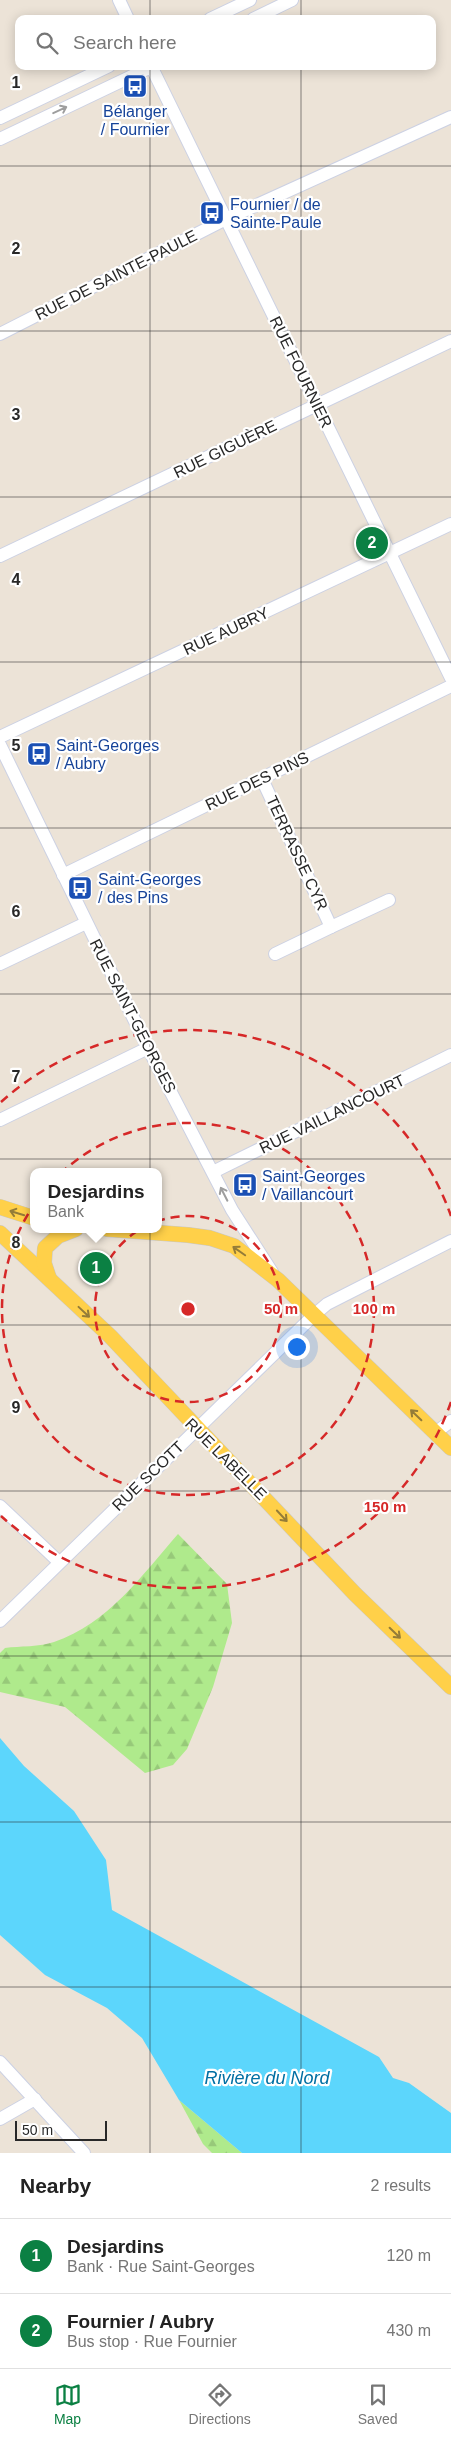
<!DOCTYPE html>
<html lang="en">
<head>
<meta charset="utf-8">
<style>
	:root { --surface:#fff; --page:#f2f2f2; --text:#222; --muted:#767676; --line:#e0e0e0; --accent:#0b8043 }
	body { margin:0; font-family:Arial,sans-serif; background:var(--page); color:var(--text) }
	.scale { position:absolute; left:15px; bottom:12px; width:92px; box-sizing:border-box; padding-left:5px; border:2px solid #282828; border-top:0; font-size:14px; line-height:18px; white-space:nowrap; color:#282828; -webkit-text-stroke:4px #fff; paint-order:stroke }
	.you { position:absolute; left:296px; top:1346px; width:18px; height:18px; margin:-12px; border:4px solid #fff; border-radius:50%; background:#1a73e8; box-shadow:0 0 0 8px #1a73e833 }
	.badge { display:grid; place-items:center; width:32px; height:32px; border-radius:50%; background:var(--accent); color:#fff; font-size:16px; font-weight:700 }
	.pin { position:absolute; translate:-50% -50%; border:2px solid #fff; box-shadow:0 1px 5px #0006 }
	.popup { position:absolute; left:30px; top:1168px; width:132px; height:65px; box-sizing:border-box; display:grid; place-content:center; border-radius:10px; background:var(--surface); filter:drop-shadow(0 1px 4px #0005); font-size:16px; white-space:nowrap; color:var(--muted) }
	.popup b { font-size:19px; color:var(--text) }
	.popup::after { content:''; position:absolute; left:50%; top:100%; margin-left:-10px; border:10px solid transparent; border-top-color:var(--surface) }
	.list { margin:0; padding:0; list-style:none }
	h2 { display:flex; justify-content:space-between; align-items:center; height:65px; margin:0; padding:0 20px; font-size:21px }
	h2 small { font-size:16px; font-weight:400; color:var(--muted) }
	.list li { display:grid; grid-template-columns:32px 1fr auto; gap:15px; align-items:center; box-sizing:border-box; height:75px; padding:0 20px; border-top:1px solid var(--line) }
	.list b { display:block; font-size:19px; white-space:nowrap }
	.list p { margin:0; font-size:16px; white-space:nowrap; color:var(--muted) }
	.list em { font-size:16px; font-style:normal; color:var(--muted) }
	.icon { flex:none; width:28px; height:28px; fill:none; stroke:currentColor; stroke-width:2; stroke-linecap:round; stroke-linejoin:round }
	.map { position:relative; flex:none; width:451px; height:2153px; overflow:hidden }
	.search { position:absolute; background:var(--surface); box-shadow:0 2px 12px #0003; left:15px; right:15px; top:15px; height:55px; display:flex; align-items:center; gap:12px; box-sizing:border-box; padding:0 18px; border-radius:10px; color:var(--muted); font-size:19px }
	.sheet { height:215px; background:var(--surface) }
	nav { display:flex; justify-content:space-around; align-items:center; box-sizing:border-box; height:70px; border-top:1px solid var(--line); background:var(--surface); font-size:14px; color:var(--muted) }
	nav a { display:grid; justify-items:center; gap:2px }
	nav .on { color:var(--accent) }
	.map>svg:first-child { display:block }
	.forest { fill:url(#forest-firs) }
	.water { fill:#5cd6fc }
	.lines { fill:none; stroke-linecap:round; stroke-linejoin:round }
	.minor-casing { stroke:#ccd1e3; stroke-width:14 }
	.major-casing { stroke:#c7c7c7; stroke-width:16 }
	.minor { stroke:#fff; stroke-width:12 }
	.major { stroke:#ffd049; stroke-width:15 }
	.oneway { stroke:#9e9e9e }
	.oneway2 { stroke:#947c38 }
	.grid { fill:none; stroke:#282828; stroke-width:1; stroke-opacity:0.55 }
	.ring { fill:none; stroke:#d62828; stroke-width:2.5; stroke-dasharray:9 6 }
	.labels { text-anchor:middle; dominant-baseline:central; stroke-width:4.5; stroke-linejoin:round; paint-order:stroke }
	.transit-label { font-size:16px; fill:#164399; stroke:#fff; text-anchor:start }
	.street-label { font-size:16px; fill:#282828; stroke:#fff }
	.water-label { font-size:18px; font-style:italic; fill:#006fa3; stroke:#fff }
	.grid-label { font-size:16px; text-anchor:middle; font-weight:bold; fill:#282828; stroke:#fff; stroke-width:4.5; stroke-linejoin:round; paint-order:stroke }
	.centre { fill:#d62828; stroke:#fff; stroke-width:2.5 }
	.ring-label { font-size:15px; text-anchor:middle; font-weight:bold; fill:#d62828; stroke:#fff; stroke-width:4.5; stroke-linejoin:round; paint-order:stroke }
</style>
</head>
<body>
<div class="map">
<svg width="451" height="2153" viewBox="0 0 451 2153">
	<defs>
		<pattern id="forest-firs" width="22" height="20" patternUnits="userSpaceOnUse" patternTransform="scale(1.25)"><rect width="22" height="20" fill="#afea8c"/><path d="M5 1l3.5 6h-7zM16 11l3.5 6h-7z" fill="#97c979"/></pattern>
	</defs>
	<rect width="100%" height="100%" fill="#ece3d7"/>
	<g class="forest">
		<path d="M 178,1534 L 227,1584 L 232,1623 L 213,1687 L 187,1749 L 173,1765 L 145,1773 L 65,1707 L 0,1692 L 0,1653 L 5,1648 C 20,1646 40,1647 54,1642 C 108,1624 142,1575 178,1534 Z"/>
		<path d="M 179,2100 L 242,2153 L 212,2153 L 203,2144 Z"/>
	</g>
	<path class="water" d="M 0,1738 L 24,1766 L 74,1811 L 106,1860 L 112,1910 L 379,2057 L 393,2078 L 409,2083 L 451,2113 L 451,2153 L 242,2153 L 179,2100 L 142,2038 L 107,2008 L 45,1975 L 0,1935 Z"/>
	<g class="lines">
		<defs>
			<g id="minor">
				<path d="M 119,0 L 128,19"/>
				<path d="M 210,19 L 250,0"/>
				<path d="M 253,19 L 292,0"/>
				<path d="M 151,66 L 451,678"/>
				<path d="M 0,118 L 109,66"/>
				<path d="M 0,139 L 153,66"/>
				<path d="M 0,334 L 226,219 L 451,117"/>
				<path d="M 0,556 L 451,341"/>
				<path d="M 0,737 L 451,524"/>
				<path d="M 0,745 L 148,1048 L 232,1210 L 272,1272"/>
				<path d="M 262,779 L 331,927 L 389,900"/>
				<path d="M 63,875 L 451,686"/>
				<path d="M 275,954 L 331,927"/>
				<path d="M 0,964 L 86,923"/>
				<path d="M 0,1120 L 148,1048"/>
				<path d="M 213,1172 L 451,1055"/>
				<path d="M 435,1433 L 451,1421"/>
				<path d="M 0,1506 L 59,1562"/>
				<path d="M 0,1621 L 314,1315 L 327,1304 L 451,1241"/>
				<path d="M 0,2062 L 84,2153"/>
				<path d="M 0,2119 L 35,2099"/>
			</g>
			<g id="major">
				<path d="M 0,1207 L 34,1218"/>
				<path d="M 107,1229 L 188,1235 L 210,1238 L 234,1246 L 278,1280 L 451,1448"/>
				<path d="M 0,1233 L 110,1336 L 355,1594 L 451,1687"/>
				<path d="M 49,1278 L 44,1263 L 45,1248 L 58,1236 L 76,1229"/>
			</g>
		</defs>
		<use href="#minor" class="minor-casing"/>
		<use href="#major" class="major-casing"/>
		<use href="#minor" class="minor"/>
		<use href="#major" class="major"/>
	</g>
	<defs><path id="oneway-shaft" d="M-6 0H5M1.5-3L5.5 0L1.5 3" fill="none" stroke-width="1.6" stroke-linecap="round" stroke-linejoin="round" transform="scale(1.25)"/></defs>
	<g class="oneway">
		<use href="#oneway-shaft" transform="translate(60 110) rotate(-25)"/>
		<use href="#oneway-shaft" transform="translate(224 1194) rotate(-117)"/>
	</g>
	<g class="oneway2">
		<use href="#oneway-shaft" transform="translate(17 1213) rotate(-163)"/>
		<use href="#oneway-shaft" transform="translate(239 1251) rotate(-145)"/>
		<use href="#oneway-shaft" transform="translate(84 1312) rotate(43)"/>
		<use href="#oneway-shaft" transform="translate(416 1415) rotate(-136)"/>
		<use href="#oneway-shaft" transform="translate(282 1516) rotate(47)"/>
		<use href="#oneway-shaft" transform="translate(395 1633) rotate(44)"/>
	</g>
	<path class="grid" d="M 150,0 L 150,19M 301,0 L 301,19M 150,66 L 150,2153M 301,66 L 301,2153M 0,166 L 451,166M 0,331 L 451,331M 0,497 L 451,497M 0,662 L 451,662M 0,828 L 451,828M 0,994 L 451,994M 0,1159 L 451,1159M 0,1325 L 451,1325M 0,1491 L 451,1491M 0,1656 L 451,1656M 0,1822 L 451,1822M 0,1987 L 451,1987"/>
	<g class="ring">
		<circle cx="188" cy="1309" r="93"/>
		<circle cx="188" cy="1309" r="186"/>
		<path d="M451 1402A279 279 0 0 1 1 1516M1 1102A279 279 0 0 1 451 1216"/>
	</g>
	<defs>
		<symbol id="bus-square" viewBox="-11 -11 22 22"><rect x="-9" y="-9" width="18" height="18" rx="4" fill="#1a4fb4" stroke="#fff"/><path d="M-5-6H5V4H4V6H2V4H-2V6H-4V4H-5ZM-3.5-4V0h7V-4ZM-3.5 1.2v1.5H-2V1.2ZM2 1.2v1.5H3.5V1.2Z" fill="#fff"/></symbol>
	</defs>
	<g fill-rule="evenodd">
		<use href="#bus-square" x="121" y="72" width="28" height="28"/>
		<use href="#bus-square" x="198" y="199" width="28" height="28"/>
		<use href="#bus-square" x="25" y="740" width="28" height="28"/>
		<use href="#bus-square" x="66" y="874" width="28" height="28"/>
		<use href="#bus-square" x="231" y="1171" width="28" height="28"/>
	</g>
	<g class="labels">
		<g class="transit-label">
			<text x="135" y="111" text-anchor="middle">Bélanger<tspan x="135" dy="18">/ Fournier</tspan></text>
			<text x="230" y="204">Fournier / de<tspan x="230" dy="18">Sainte-Paule</tspan></text>
			<text x="56" y="745">Saint-Georges<tspan x="56" dy="18">/ Aubry</tspan></text>
			<text x="98" y="879">Saint-Georges<tspan x="98" dy="18">/ des Pins</tspan></text>
			<text x="262" y="1176">Saint-Georges<tspan x="262" dy="18">/ Vaillancourt</tspan></text>
		</g>
		<g class="street-label">
			<text transform="translate(116 275) rotate(-27)">RUE DE SAINTE-PAULE</text>
			<text transform="translate(301 372) rotate(64)">RUE FOURNIER</text>
			<text transform="translate(225 449) rotate(-26)">RUE GIGUÈRE</text>
			<text transform="translate(226 631) rotate(-25)">RUE AUBRY</text>
			<text transform="translate(257 781) rotate(-26)">RUE DES PINS</text>
			<text transform="translate(297 853) rotate(65)">TERRASSE CYR</text>
			<text transform="translate(133 1016) rotate(63)">RUE SAINT-GEORGES</text>
			<text transform="translate(332 1114) rotate(-26)">RUE VAILLANCOURT</text>
			<text transform="translate(226 1459) rotate(45)">RUE LABELLE</text>
			<text transform="translate(148 1476) rotate(-44)">RUE SCOTT</text>
		</g>
		<g class="water-label">
			<text x="267" y="2078">Rivière du Nord</text>
		</g>
	</g>
	<g class="grid-label">
		<text x="16" y="88">1</text>
		<text x="16" y="254">2</text>
		<text x="16" y="420">3</text>
		<text x="16" y="585">4</text>
		<text x="16" y="751">5</text>
		<text x="16" y="917">6</text>
		<text x="16" y="1082">7</text>
		<text x="16" y="1248">8</text>
		<text x="16" y="1413">9</text>
	</g>
	<circle cx="188" cy="1309" r="8" class="centre"/>
	<g class="ring-label">
		<text x="281" y="1314">50 m</text>
		<text x="374" y="1314">100 m</text>
		<text x="385" y="1512">150 m</text>
	</g>
</svg>
<div class="scale">50 m</div>
<div class="you"></div>
<div class="pin badge" style="left:96px;top:1268px">1</div>
<div class="popup"><b>Desjardins</b>Bank</div>
<div class="pin badge" style="left:372px;top:543px">2</div>
<div class="search"><svg class="icon" aria-label="search" viewBox="0 0 24 24"><circle cx="10" cy="10" r="6"/><path d="M15 15l6 6"/></svg>Search here</div>
</div>
<section class="sheet">
<h2>Nearby<small>2 results</small></h2>
<ul class="list">
<li><span class="badge">1</span><div><b>Desjardins</b><p>Bank · Rue Saint-Georges</p></div><em>120 m</em></li>
<li><span class="badge">2</span><div><b>Fournier / Aubry</b><p>Bus stop · Rue Fournier</p></div><em>430 m</em></li>
</ul>
</section>
<nav>
<a class="on"><svg class="icon" aria-label="map" viewBox="0 0 24 24"><path d="M3 6l6-2 6 2 6-2v14l-6 2-6-2-6 2zM9 4v14M15 6v14"/></svg>Map</a>
<a><svg class="icon" aria-label="directions" viewBox="0 0 24 24"><path d="M12 3l9 9-9 9-9-9zM9 14v-3h6M13 9l2 2-2 2"/></svg>Directions</a>
<a><svg class="icon" aria-label="saved" viewBox="0 0 24 24"><path d="M7 4h10v16l-5-4-5 4z"/></svg>Saved</a>
</nav>
</body>
</html>
